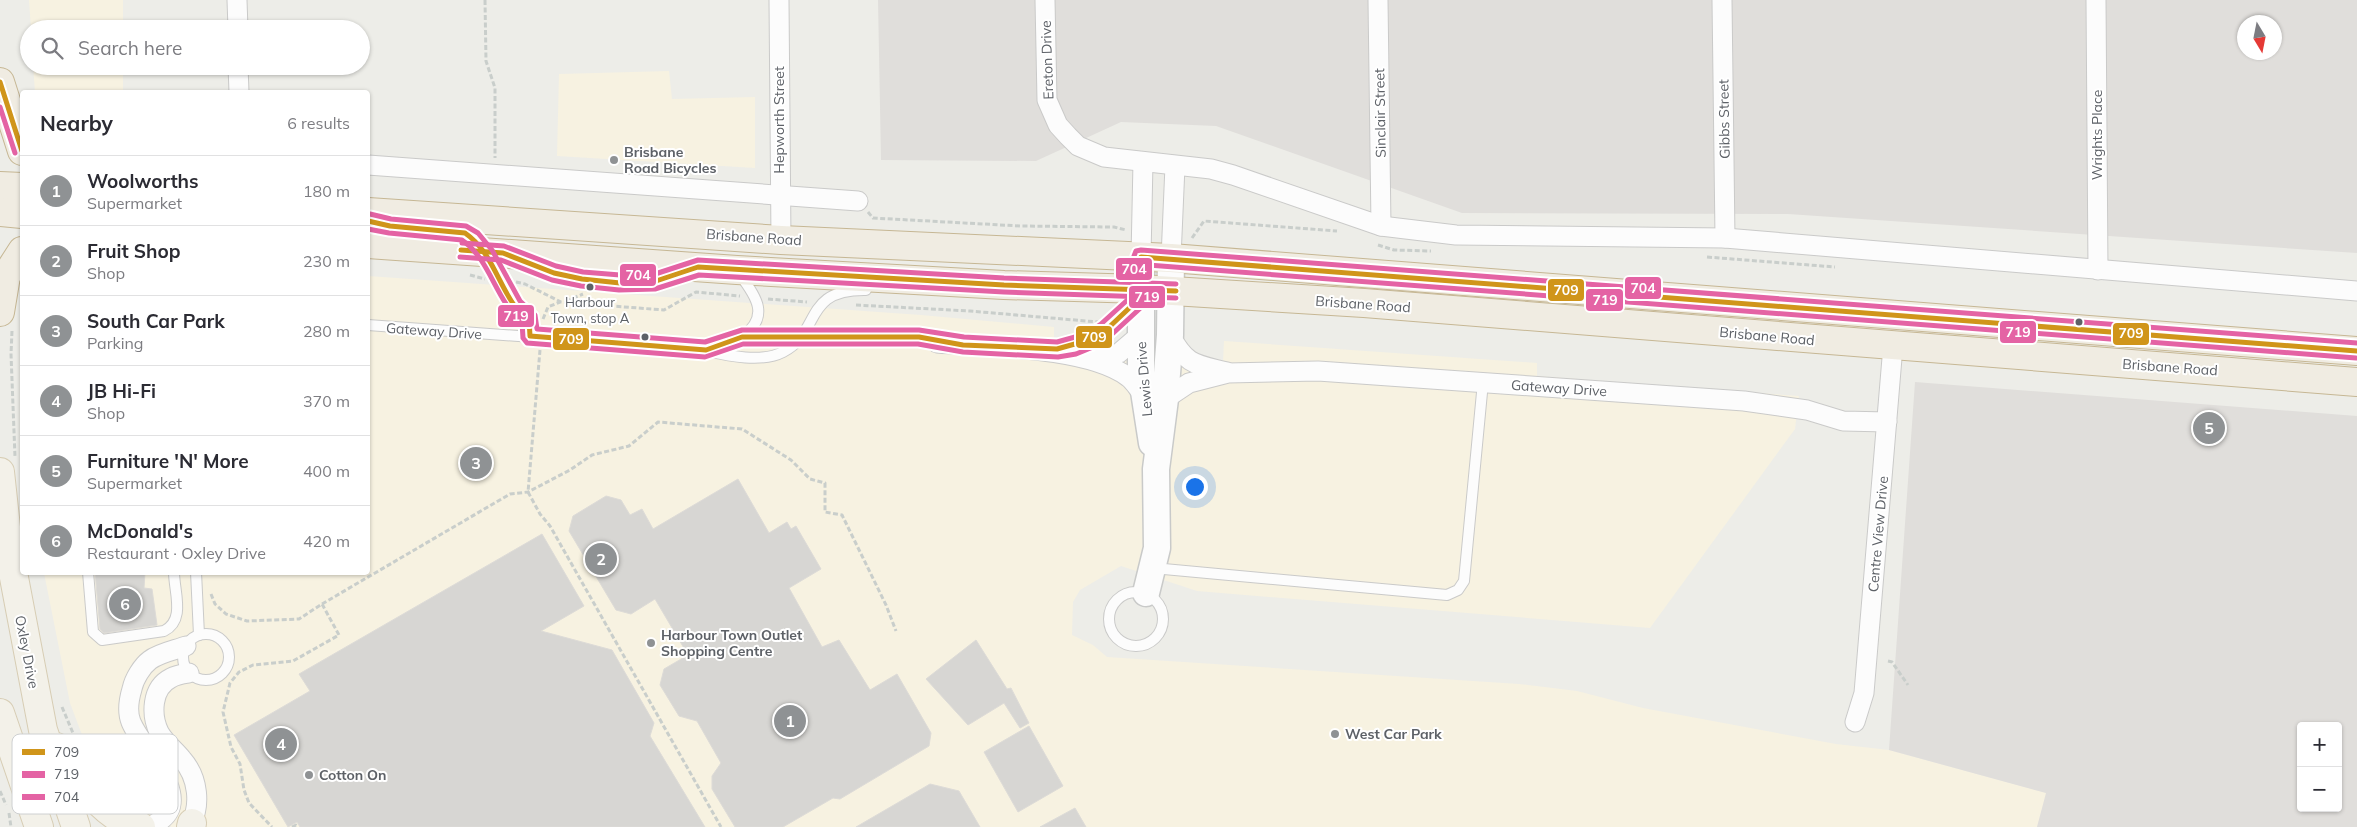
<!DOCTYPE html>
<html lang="en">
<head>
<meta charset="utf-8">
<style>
	:root { --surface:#fff; --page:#f7f7f7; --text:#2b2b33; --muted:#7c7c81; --line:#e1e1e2; --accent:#8f9294 }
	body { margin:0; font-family:Mulish,sans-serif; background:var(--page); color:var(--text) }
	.controls { position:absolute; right:15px; bottom:15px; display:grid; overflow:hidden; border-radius:5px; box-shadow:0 1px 4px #0004 }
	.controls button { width:45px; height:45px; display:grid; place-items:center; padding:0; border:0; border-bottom:1px solid var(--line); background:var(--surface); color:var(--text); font:25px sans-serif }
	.compass { position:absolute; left:2237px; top:15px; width:45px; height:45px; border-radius:50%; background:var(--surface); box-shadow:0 1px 4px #0004; rotate:170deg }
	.you { position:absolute; left:1194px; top:486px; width:18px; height:18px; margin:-12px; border:4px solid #fff; border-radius:50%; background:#1a73e8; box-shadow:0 0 0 8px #1a73e833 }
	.badge { display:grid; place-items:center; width:32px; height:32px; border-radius:50%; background:var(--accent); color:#fff; font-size:16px; font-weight:700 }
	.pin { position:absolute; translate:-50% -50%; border:2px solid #fff; box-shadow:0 1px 5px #0006 }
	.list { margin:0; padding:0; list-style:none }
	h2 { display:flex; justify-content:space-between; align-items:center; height:65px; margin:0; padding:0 20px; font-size:21px }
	h2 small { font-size:16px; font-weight:400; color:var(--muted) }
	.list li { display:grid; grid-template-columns:32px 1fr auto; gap:15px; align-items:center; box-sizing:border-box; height:70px; padding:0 20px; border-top:1px solid var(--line) }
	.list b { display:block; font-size:19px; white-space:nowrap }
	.list p { margin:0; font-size:16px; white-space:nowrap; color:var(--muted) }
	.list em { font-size:16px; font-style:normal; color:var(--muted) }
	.icon { flex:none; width:28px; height:28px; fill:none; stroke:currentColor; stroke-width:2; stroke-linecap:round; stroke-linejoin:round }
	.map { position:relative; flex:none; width:2357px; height:827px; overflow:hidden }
	.search { position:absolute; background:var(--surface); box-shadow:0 1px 4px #0004; left:20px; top:20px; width:350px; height:55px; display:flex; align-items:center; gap:12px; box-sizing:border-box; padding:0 18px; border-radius:28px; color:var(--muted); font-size:19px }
	.panel { position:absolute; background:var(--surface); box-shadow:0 1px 4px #0004; left:20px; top:90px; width:350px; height:485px; border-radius:5px }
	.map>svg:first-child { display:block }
	.commercial { fill:#f7f2e1 }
	.industrial { fill:#e0dedb; fill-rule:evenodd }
	.building { fill:#d7d6d3; stroke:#dddbd7 }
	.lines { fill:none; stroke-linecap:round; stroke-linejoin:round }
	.lane-casing { stroke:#cacac9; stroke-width:12 }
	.street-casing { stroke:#cacac9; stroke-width:21 }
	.secondary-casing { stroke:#c9cac9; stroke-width:29 }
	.primary-casing { stroke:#d7cdb4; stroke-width:30 }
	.highway-casing { stroke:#c6b794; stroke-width:30 }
	.path { stroke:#c9cecb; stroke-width:3; stroke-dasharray:5 2.5; stroke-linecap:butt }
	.lane { stroke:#fcfcfc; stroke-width:10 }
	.street { stroke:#fcfcfc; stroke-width:19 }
	.secondary { stroke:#fcfcfc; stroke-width:26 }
	.primary { stroke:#f3f1e9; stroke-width:28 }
	.highway { stroke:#f0ece2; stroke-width:28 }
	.bus-1-casing { stroke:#fff; stroke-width:9 }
	.bus-2-casing { stroke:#fff; stroke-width:9 }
	.bus-3-casing { stroke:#fff; stroke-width:9 }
	.bus-1 { stroke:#d0951a; stroke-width:5 }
	.bus-2 { stroke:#e463a4; stroke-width:5 }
	.bus-3 { stroke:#e463a4; stroke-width:5 }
	.poi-dot { fill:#8f9294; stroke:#fff; stroke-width:2 }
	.bus-dot { fill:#5d6167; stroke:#fff; stroke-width:2 }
	.labels { text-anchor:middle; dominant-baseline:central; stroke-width:4; stroke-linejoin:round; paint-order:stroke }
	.bus-label { font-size:13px; fill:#5d6167; stroke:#fff }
	.street-label { font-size:14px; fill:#5d6167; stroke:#fff }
	.poi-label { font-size:14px; font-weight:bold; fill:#5d6167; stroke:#fff; text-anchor:start }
	.key { fill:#fff; stroke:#ced0d1; stroke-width:1 }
	.key-label { font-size:14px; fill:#5d6167 }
	.line-badge { stroke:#fff; stroke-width:2 }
	.badge-label { font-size:14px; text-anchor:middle; font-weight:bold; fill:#fff }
</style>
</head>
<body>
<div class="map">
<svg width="2357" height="827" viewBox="0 0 2357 827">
	<rect width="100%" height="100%" fill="#edede8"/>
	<g class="commercial">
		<path d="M 29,0 L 123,0 L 123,29 L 31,29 Z"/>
		<path d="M 33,66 L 123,66 L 123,92 L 35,92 Z"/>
		<path d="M 669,71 L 672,99 L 755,97 L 755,168 L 557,156 L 559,74 Z"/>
		<path d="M 368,276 L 921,315 L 1054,327 L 1054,342 L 1223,361 L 1224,341 L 1537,363 L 1537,376 L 1799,396 L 1795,429 L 1650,628 L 1197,591 L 1121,566 L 1080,590 L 1073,602 L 1072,635 L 1093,645 L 1107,657 L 1519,684 L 1577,691 L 1643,708 L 1836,744 L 1889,750 L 2047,793 L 2037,827 L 171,827 L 154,803 L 142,811 L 131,811 L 123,806 L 96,772 L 70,703 L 44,573 L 368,572 Z"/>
	</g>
	<g class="industrial">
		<path d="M 878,0 L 2357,0 L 2357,253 L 1788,214 L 1462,213 L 1216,126 L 1121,122 L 1036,161 L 881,160 ZM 2244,22 L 2274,22 L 2274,52 L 2244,52 Z"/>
		<path d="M 1915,382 L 2357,416 L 2357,827 L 2037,827 L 2046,793 L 1889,750 ZM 2301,726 L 2338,726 L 2338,808 L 2301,808 Z"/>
	</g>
	<g class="building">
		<path d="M 738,479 L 769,533 L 787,522 L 791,529 L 796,526 L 821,569 L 789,588 L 822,647 L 839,640 L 870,690 L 897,674 L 931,733 L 929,746 L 840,799 L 833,798 L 783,827 L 735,827 L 712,789 L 712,776 L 721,763 L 697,721 L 679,716 L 660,685 L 664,669 L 688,655 L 655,599 L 631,614 L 616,610 L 569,531 L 573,516 L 606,496 L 621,500 L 630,515 L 642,509 L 653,529 Z"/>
		<path d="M 542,534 L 584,606 L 541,631 L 612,650 L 654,723 L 650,736 L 705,827 L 300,827 L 297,822 L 288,827 L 234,735 L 310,691 L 299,674 Z"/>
		<path d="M 95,572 L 145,572 L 144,588 L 152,589 L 157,625 L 104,633 L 100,629 Z"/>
		<path d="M 976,640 L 1007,689 L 1011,688 L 1029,723 L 1020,728 L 1004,703 L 968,725 L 926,679 Z"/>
		<path d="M 1029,726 L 1063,786 L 1018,812 L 984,752 Z"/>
		<path d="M 930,784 L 959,791 L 980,827 L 856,827 Z"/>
		<path d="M 1075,808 L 1086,827 L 1040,827 Z"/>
	</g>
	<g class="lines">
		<defs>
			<g id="lane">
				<path d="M 410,228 L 465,233 C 487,244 500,282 513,303 C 516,309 524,314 529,319 L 530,336"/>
				<path d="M 533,266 C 579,283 631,290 678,275"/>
				<path d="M 740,275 C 757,297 770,317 742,337"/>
				<path d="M 368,325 L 706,350 L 742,337 L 919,337 L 937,343"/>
				<path d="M 1063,350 C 1093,346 1117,323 1137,301"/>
				<path d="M 707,351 C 729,356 762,363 783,352 C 822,332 802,289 866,290"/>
				<path d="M 1153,568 L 1447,595 L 1458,590 L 1464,581 L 1483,382"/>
				<path d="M 88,572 L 93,632 L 102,640 L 164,631 C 186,620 174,592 174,572"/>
				<path d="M 196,572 L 199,635"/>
				<circle cx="1136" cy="619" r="27"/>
				<circle cx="206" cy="657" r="23"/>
			</g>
			<g id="street">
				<path d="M 237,0 L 238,29"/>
				<path d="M 779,0 L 781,240"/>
				<path d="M 1045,0 L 1047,100 L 1058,125 L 1068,136 L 1078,146 L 1104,157 L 1211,169 L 1233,175 L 1381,226 L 1456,235 L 1725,238 L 2357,291"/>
				<path d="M 1378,0 L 1381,226"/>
				<path d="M 1722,0 L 1725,238"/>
				<path d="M 2096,0 L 2098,270"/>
				<path d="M 238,66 L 239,92"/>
				<path d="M 368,165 L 858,201"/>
				<path d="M 1141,257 L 1143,162"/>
				<path d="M 1171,258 L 1175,166"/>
				<path d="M 1170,335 C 1187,366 1195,364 1227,372"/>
				<path d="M 937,343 C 987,347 1088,347 1128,377 C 1134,381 1138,389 1143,394"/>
				<path d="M 1095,360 L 1119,353 L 1140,335"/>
				<path d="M 1165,399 L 1189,383 L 1228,373 L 1318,371 L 1744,401 L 1807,410 L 1843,421 L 1887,422"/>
				<path d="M 1855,722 L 1864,693 L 1893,346"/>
				<path d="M 148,827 C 204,805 143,752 131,722 C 127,712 129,699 132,689 C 134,679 142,666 150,660 C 159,653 175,650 186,646"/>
				<path d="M 189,827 C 202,806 198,777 182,759 C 175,750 165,743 159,732 C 151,715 151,688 171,678 C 176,675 183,674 189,673"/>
			</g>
			<g id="secondary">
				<path d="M 1141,257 L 1141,372 L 1152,443"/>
				<path d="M 1146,593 L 1157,548 L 1156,469 L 1165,399 L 1170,335 L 1171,258"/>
			</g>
			<g id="primary">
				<path d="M 0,472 L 8,546 L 43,730 L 76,827"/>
				<path d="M 0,713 L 39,827"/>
				<path d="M 56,747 C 80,778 101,818 141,827"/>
				<path d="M 191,827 L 192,823"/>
			</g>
			<g id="highway">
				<path d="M 0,82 L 22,151"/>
				<path d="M 0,186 L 22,187"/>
				<path d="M 0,212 L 22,214"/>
				<path d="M 368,212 L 781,240 L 1171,258 L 2357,351"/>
				<path d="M 368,244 L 737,270 L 1004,285 L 1141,289 L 1364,303 L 2357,382"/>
				<path d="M 0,312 L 6,276 L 22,251"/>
			</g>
		</defs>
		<use href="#lane" class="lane-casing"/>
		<use href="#street" class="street-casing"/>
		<use href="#secondary" class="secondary-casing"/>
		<use href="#primary" class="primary-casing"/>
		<use href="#highway" class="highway-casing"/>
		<g class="path">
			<path d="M 485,0 L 486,61 L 495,88 L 495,158"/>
			<path d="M 868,212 L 873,218 L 1020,226 L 1114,227 L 1126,230"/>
			<path d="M 1192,238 L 1204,221 L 1337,231"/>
			<path d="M 1378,245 L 1394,250 L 1431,251"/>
			<path d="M 1707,257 L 1835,267"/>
			<path d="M 470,275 L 485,279"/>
			<path d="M 516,282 L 525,284 L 561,302 L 664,310 L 696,292 L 740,296"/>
			<path d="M 768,299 L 807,302"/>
			<path d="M 566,301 L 583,294"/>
			<path d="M 856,305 L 970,311 L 1098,322"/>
			<path d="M 543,319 L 548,307 L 560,302"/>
			<path d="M 12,331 L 11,354 L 15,457"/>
			<path d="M 540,350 L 528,492 L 540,514 L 550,526 L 721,827"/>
			<path d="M 211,594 L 215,604 L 226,614 L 247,621 L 299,619 L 322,604 L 339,635 L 293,661 L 253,665 L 239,672 L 230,683 L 223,712 L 231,747 L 240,764 L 244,790 L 249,803 L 272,827"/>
			<path d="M 322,604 L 510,494 L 528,492 L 570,470 L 592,455 L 629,446 L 658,422 L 742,429 L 791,460 L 810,479 L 825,483 L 825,512 L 842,515 L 886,605 L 896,631"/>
			<path d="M 1888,661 L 1892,662 L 1908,685"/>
			<path d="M 62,707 L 73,733"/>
			<path d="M 0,791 L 6,805"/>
			<path d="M 9,813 L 11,827"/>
			<path d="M 292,827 L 296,825 L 298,827"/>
		</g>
		<use href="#lane" class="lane"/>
		<use href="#street" class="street"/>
		<use href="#secondary" class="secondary"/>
		<use href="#primary" class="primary"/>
		<use href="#highway" class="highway"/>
		<defs>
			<g id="bus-1">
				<path d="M 0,82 L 22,151"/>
				<path d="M 368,221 L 390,226 L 465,233 C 491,251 497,281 514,305 C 518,311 524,315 529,319 L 530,336 L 706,350 L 742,337 L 919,337 L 963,345 L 1057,349 L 1089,340 L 1105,331 L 1141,297 L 1141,257 L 2357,351"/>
				<path d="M 461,250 L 503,253 L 554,273 L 582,279 L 620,283 L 653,282 L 698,267 L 1004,285 L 1176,291"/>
			</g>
			<g id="bus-2">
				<path d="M 0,107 L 15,153"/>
				<path d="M 368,229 L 389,233 L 462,240 C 491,260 495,300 522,322 L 523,338 L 527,343 L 705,357 L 743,344 L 918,344 L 963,352 L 1058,357 L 1076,354 L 1093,347 L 1110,336 L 1147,302 L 1148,265 L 2356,358"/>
				<path d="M 460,257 L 501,260 L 552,280 L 581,286 L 619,290 L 655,289 L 699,275 L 1004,292 L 1176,298"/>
			</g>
			<g id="bus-3">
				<path d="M 370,214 L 391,219 L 466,226 L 478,233 L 492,250 L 520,301 L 535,315 L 537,329 L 705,342 L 742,330 L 919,330 L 964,337 L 1057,342 L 1086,334 L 1101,324 L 1134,294 L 1134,256 L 1136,251 L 1141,250 L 2357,343"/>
				<path d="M 462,243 L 504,246 L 556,266 L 583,272 L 620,275 L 652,275 L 698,260 L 1004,278 L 1176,284"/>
			</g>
		</defs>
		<use href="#bus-1" class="bus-1-casing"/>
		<use href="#bus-2" class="bus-2-casing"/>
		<use href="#bus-3" class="bus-3-casing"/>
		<use href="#bus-1" class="bus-1"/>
		<use href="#bus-2" class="bus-2"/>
		<use href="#bus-3" class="bus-3"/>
	</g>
	<g class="poi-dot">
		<circle cx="614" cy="160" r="5"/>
		<circle cx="651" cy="643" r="5"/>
		<circle cx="1335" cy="734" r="5"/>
		<circle cx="309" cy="775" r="5"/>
	</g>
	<g class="bus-dot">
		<circle cx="590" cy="287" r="4.5"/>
		<circle cx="2079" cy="322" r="4.5"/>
		<circle cx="645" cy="337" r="4.5"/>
	</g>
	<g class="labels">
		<g class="bus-label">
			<text x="590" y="302">Harbour<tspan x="590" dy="16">Town, stop A</tspan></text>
		</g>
		<g class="street-label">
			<text transform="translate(1047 60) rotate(-92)">Ereton Drive</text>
			<text transform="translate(1380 113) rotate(-91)">Sinclair Street</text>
			<text transform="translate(1724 119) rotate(-91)">Gibbs Street</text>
			<text transform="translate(779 120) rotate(-90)">Hepworth Street</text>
			<text transform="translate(2097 135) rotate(-90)">Wrights Place</text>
			<text transform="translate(754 237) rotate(4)">Brisbane Road</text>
			<text transform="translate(1363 304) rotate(4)">Brisbane Road</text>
			<text transform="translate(434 331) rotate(4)">Gateway Drive</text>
			<text transform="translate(1767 336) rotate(5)">Brisbane Road</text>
			<text transform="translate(2170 367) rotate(4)">Brisbane Road</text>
			<text transform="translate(1144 379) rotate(-95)">Lewis Drive</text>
			<text transform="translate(1559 388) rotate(4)">Gateway Drive</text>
			<text transform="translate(1878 534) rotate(-85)">Centre View Drive</text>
			<text transform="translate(27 652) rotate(79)">Oxley Drive</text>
		</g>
		<g class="poi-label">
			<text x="624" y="152">Brisbane<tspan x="624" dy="16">Road Bicycles</tspan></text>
			<text x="661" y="635">Harbour Town Outlet<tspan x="661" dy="16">Shopping Centre</tspan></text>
			<text x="1345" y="734">West Car Park</text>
			<text x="319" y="775">Cotton On</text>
		</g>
	</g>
	<rect x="12" y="734" width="166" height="80" rx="8" class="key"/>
	<rect x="22" y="749" width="23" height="6" fill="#d0951a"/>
	<rect x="22" y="771" width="23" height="7" fill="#e463a4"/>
	<rect x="22" y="794" width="23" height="6" fill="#e463a4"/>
	<g class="key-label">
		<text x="54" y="757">709</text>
		<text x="54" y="779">719</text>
		<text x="54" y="802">704</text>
	</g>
	<g class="line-badge">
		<rect x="1115" y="257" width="38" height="24" rx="5" fill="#e463a4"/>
		<rect x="619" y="263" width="38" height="24" rx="5" fill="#e463a4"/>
		<rect x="1624" y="276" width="38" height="24" rx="5" fill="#e463a4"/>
		<rect x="1547" y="278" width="38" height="24" rx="5" fill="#d0951a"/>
		<rect x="1128" y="285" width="38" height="24" rx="5" fill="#e463a4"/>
		<rect x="1585" y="288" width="39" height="24" rx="5" fill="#e463a4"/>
		<rect x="497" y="304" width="38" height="24" rx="5" fill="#e463a4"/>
		<rect x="1999" y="320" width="38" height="24" rx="5" fill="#e463a4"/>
		<rect x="2112" y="322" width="38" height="24" rx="5" fill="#d0951a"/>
		<rect x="1075" y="325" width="38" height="24" rx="5" fill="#d0951a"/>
		<rect x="552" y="327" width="38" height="24" rx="5" fill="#d0951a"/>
	</g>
	<g class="badge-label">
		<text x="1134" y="274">704</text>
		<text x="638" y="280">704</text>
		<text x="1643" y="293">704</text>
		<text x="1566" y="295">709</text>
		<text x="1147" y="302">719</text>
		<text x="1605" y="305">719</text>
		<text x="516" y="321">719</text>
		<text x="2018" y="337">719</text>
		<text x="2131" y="338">709</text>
		<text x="1094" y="342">709</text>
		<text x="571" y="344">709</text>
	</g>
</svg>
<div class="controls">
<button>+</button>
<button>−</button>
</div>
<svg class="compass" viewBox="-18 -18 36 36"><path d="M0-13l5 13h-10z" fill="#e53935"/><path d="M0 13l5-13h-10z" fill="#7c7c81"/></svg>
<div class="you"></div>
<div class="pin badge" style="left:790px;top:721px">1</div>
<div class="pin badge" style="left:601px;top:559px">2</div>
<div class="pin badge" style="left:476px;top:463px">3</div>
<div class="pin badge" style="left:281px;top:744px">4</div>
<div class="pin badge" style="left:2209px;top:428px">5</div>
<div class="pin badge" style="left:125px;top:604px">6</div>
<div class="search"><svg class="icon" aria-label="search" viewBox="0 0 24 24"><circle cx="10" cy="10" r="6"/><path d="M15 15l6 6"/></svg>Search here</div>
<section class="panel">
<h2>Nearby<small>6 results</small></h2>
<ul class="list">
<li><span class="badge">1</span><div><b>Woolworths</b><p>Supermarket</p></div><em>180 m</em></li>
<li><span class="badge">2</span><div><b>Fruit Shop</b><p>Shop</p></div><em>230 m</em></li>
<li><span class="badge">3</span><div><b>South Car Park</b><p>Parking</p></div><em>280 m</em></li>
<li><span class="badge">4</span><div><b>JB Hi-Fi</b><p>Shop</p></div><em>370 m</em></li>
<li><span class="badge">5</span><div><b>Furniture 'N' More</b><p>Supermarket</p></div><em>400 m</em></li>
<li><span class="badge">6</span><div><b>McDonald's</b><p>Restaurant · Oxley Drive</p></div><em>420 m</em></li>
</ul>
</section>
</div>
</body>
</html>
